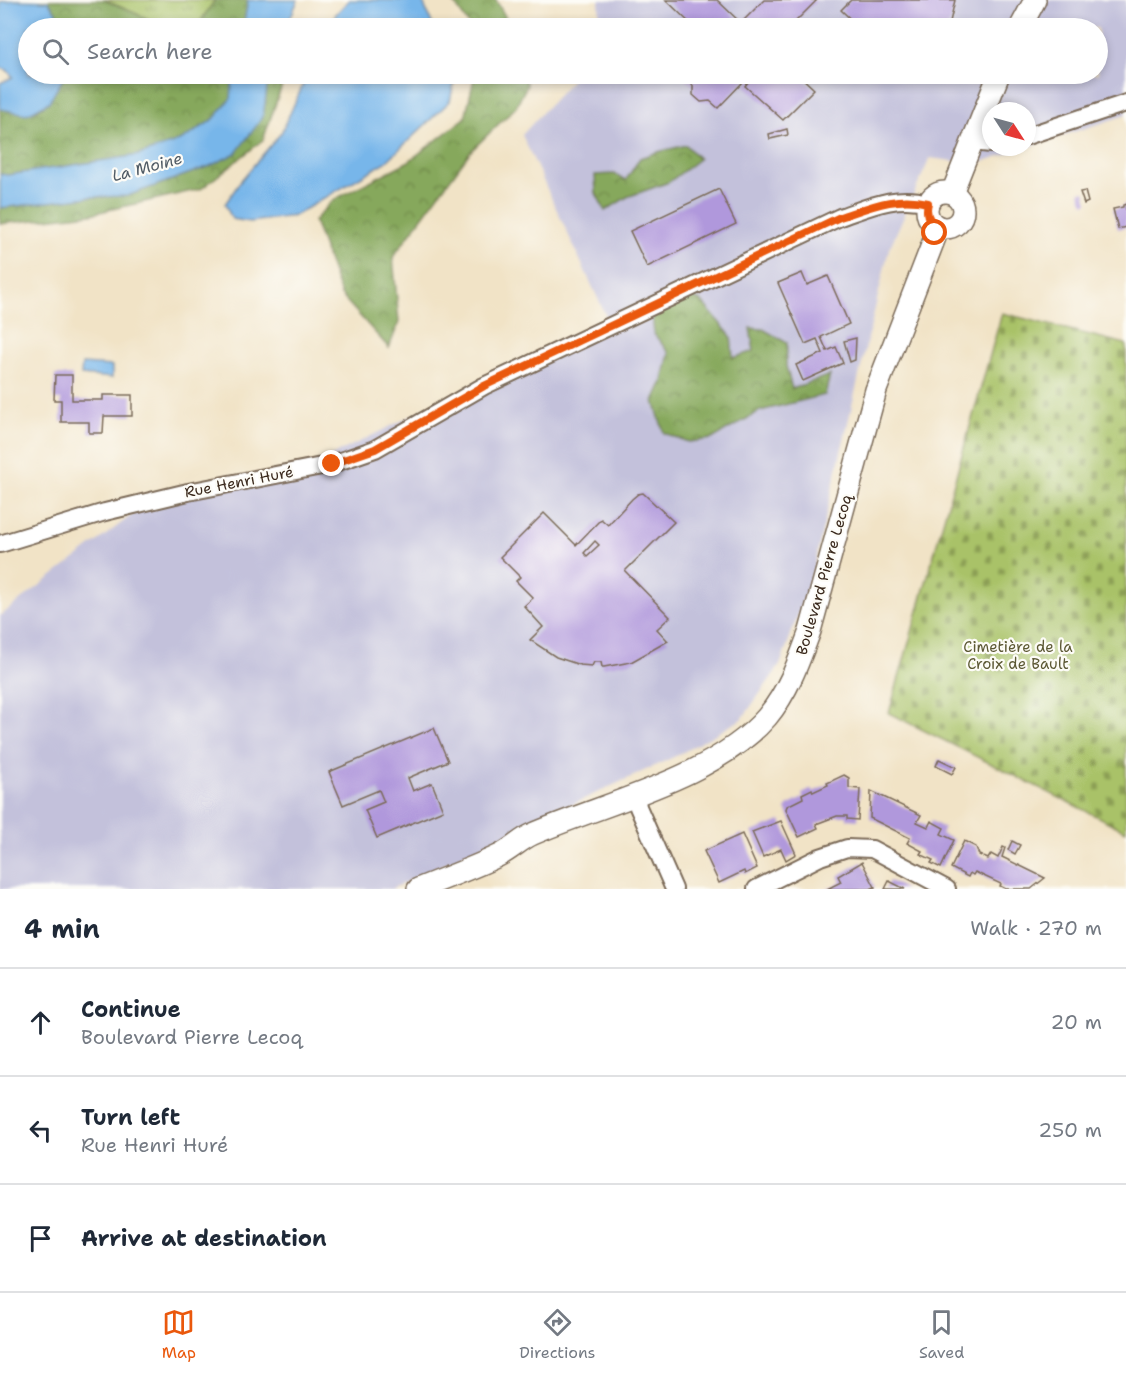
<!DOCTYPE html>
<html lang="en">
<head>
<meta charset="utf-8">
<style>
	:root { --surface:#fff; --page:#f6f6f7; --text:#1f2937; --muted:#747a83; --line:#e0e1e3; --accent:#ea580c }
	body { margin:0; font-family:"Shantell Sans",sans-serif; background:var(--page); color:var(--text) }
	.compass { position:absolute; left:982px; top:102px; width:54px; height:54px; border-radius:50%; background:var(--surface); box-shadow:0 3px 9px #0003; rotate:126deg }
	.stop { position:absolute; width:18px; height:18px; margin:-14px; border:4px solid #ea580c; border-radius:50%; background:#fff }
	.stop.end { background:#ea580c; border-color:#fff; box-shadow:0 2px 6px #0008 }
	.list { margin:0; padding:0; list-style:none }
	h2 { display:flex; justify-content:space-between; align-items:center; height:78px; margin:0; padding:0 24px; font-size:26px }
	h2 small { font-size:20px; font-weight:400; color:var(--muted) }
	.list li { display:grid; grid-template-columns:39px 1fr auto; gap:18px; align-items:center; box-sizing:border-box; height:108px; padding:0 24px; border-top:2px solid var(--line) }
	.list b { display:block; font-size:22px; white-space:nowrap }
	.list p { margin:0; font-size:20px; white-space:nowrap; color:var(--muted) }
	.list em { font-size:20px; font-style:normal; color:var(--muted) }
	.icon { flex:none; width:33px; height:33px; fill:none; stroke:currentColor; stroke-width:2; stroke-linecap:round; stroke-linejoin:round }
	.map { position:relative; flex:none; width:1126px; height:889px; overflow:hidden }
	.search { position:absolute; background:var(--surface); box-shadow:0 3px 9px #0003; left:18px; right:18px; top:18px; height:66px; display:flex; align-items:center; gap:15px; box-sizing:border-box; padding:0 21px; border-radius:33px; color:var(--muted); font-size:22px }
	.sheet { height:402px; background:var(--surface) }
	nav { display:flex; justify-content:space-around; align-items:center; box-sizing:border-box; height:84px; border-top:2px solid var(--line); background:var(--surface); font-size:16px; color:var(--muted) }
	nav a { display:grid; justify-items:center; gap:3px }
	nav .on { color:var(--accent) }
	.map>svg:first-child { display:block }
	.industrial { fill:#c3c1db; fill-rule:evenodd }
	.grass { fill:url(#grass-tufts); stroke:#727643; stroke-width:1.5 }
	.forest { fill:url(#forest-crowns); stroke:#60693d; stroke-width:1.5 }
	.cemetery { fill:url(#cemetery-stones); stroke:#727643; stroke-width:1.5 }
	.water { fill:#77b6ea; stroke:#597084; stroke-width:1.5 }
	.building { fill:#b098dc; fill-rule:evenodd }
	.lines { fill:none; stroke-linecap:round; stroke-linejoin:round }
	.minor-casing { stroke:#7b6b59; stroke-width:20 }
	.tertiary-casing { stroke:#7b6b59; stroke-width:24 }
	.minor { stroke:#fff; stroke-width:16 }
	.tertiary { stroke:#fff; stroke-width:21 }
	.route { stroke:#ea580c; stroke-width:8 }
	.labels { text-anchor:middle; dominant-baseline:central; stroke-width:4.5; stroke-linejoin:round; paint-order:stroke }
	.street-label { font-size:15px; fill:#3b2a1e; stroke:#fdfcf7 }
	.park-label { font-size:15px; fill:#5c5834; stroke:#fdfcf7 }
	.water-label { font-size:16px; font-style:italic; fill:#505b65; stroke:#fdfcf7 }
</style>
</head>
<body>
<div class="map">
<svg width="1126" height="889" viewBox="0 0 1126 889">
	<defs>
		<pattern id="grass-tufts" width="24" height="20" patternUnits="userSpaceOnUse" patternTransform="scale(1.5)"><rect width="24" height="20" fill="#a9c268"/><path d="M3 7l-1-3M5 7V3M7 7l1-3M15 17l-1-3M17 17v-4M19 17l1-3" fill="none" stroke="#8b9e55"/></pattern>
		<pattern id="forest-crowns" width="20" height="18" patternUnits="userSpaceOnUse" patternTransform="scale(1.5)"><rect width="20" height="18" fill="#86a85c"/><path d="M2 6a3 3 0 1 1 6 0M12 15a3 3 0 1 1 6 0" fill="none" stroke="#6f894b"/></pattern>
		<pattern id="cemetery-stones" width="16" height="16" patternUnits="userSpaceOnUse" patternTransform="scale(1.5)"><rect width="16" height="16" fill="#a9c268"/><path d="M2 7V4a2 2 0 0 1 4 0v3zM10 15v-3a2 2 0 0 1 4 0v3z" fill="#8b9e55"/></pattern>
	</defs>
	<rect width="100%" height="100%" fill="#fdfcf7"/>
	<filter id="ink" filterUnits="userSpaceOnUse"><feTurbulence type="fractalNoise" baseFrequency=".0167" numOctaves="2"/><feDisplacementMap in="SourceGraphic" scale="12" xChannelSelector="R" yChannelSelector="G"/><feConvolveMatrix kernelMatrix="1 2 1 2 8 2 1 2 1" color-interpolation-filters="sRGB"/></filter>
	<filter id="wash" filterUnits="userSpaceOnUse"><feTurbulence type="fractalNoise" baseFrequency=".008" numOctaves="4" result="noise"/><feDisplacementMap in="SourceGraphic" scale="24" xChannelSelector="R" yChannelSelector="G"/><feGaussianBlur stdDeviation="1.35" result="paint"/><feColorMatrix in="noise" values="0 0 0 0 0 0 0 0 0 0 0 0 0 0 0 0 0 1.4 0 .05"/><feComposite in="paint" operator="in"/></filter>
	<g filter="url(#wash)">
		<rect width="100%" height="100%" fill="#f1e3c6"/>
		<path class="industrial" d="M 599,0 L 1126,0 L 1126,115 L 975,164 L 930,158 L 889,249 L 811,579 L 780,665 L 742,719 L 678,755 L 391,889 L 0,889 L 0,616 L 166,489 L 287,478 L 607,318 L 522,135 L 577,74 L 1098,74 L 1098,28 L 600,28 ZM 991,111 L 1027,111 L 1027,147 L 991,147 Z"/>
		<path class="grass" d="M 104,0 L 215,0 L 201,22 L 153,21 Z"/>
		<g class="forest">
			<path d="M 41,0 L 104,0 L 153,21 L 200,22 L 215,0 L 248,0 L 243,28 L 67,28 L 48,1 Z"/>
			<path d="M 452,0 L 496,0 L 506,18 L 509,28 L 471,28 Z"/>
			<path d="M 66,74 L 233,74 L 232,98 L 214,119 L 182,140 L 139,155 L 8,175 L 0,174 L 0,109 C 8,110 17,113 25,113 C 46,113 57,89 66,74 Z"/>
			<path d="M 269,74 L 286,74 L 263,140 L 201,189 L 91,214 L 0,224 L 0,208 L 89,197 L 127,196 L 210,166 L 236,153 Z"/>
			<path d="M 475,74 L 523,74 L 527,85 L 516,107 L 470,152 L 393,257 L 399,322 L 389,348 L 341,295 L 314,221 L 333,200 L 409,161 L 465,118 Z"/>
			<path d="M 686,145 L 699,159 L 669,182 L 627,197 L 605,211 L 596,193 L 595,175 L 614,174 L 626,180 L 640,158 L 658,152 Z"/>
			<path d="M 688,296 L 701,301 L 731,336 L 733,358 L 754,351 L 750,328 L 763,329 L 787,343 L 786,366 L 792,389 L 830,375 L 825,395 L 760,411 L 712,439 L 688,442 L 664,433 L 654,401 L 663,381 L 669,353 L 654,334 L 652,313 Z"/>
		</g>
		<path class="cemetery" d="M 1002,313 L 1126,344 L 1126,831 L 889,713 Z"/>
		<g class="water">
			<path d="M 15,0 L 48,1 L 67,28 L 28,28 L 28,74 L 66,74 L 49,102 L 35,110 L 27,114 L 0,109 L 0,83 L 13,77 L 7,70 L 0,68 L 0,2 Z"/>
			<path d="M 248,0 L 298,0 L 286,28 L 243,28 Z"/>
			<path d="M 349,0 L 422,0 L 434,28 L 329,28 L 336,14 Z"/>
			<path d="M 233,74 L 269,74 L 263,117 L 236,153 L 210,166 L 127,196 L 89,197 L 0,208 L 0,174 L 8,175 L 139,155 L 182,140 L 214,119 L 231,98 Z"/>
			<path d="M 308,74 L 453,74 L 455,78 L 450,101 L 386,162 L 294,216 L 250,222 L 232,219 L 225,204 L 242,179 L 281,133 Z"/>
			<path d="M 82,364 L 112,366 L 112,378 L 81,375 Z"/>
		</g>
		<g id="blocks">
			<g class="building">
				<path d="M 666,0 L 717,0 L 741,23 L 764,0 L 817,0 L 789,28 L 695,28 Z"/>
				<path d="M 851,0 L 955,0 L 950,22 L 946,28 L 860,28 L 841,10 Z"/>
				<path d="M 691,74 L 798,74 L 814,89 L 783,120 L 745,86 L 749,81 L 746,79 L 718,108 L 710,101 L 701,102 L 693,95 L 693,86 L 686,79 Z"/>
				<path d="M 787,129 L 788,135 L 770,139 L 769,134 Z"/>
				<path d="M 719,189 L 736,224 L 647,267 L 630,231 Z"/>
				<path d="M 1085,191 L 1088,202 L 1084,204 L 1080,192 Z"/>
				<path d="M 1126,204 L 1126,227 L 1118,229 L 1113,209 L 1123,207 L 1123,205 Z"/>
				<path d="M 802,273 L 807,285 L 828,276 L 849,324 L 821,337 L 827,351 L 836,347 L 843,363 L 803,381 L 796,365 L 823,353 L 817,339 L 805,344 L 778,283 Z"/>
				<path d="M 856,338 L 855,360 L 850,362 L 844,341 Z"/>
				<path d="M 55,375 L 72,375 L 72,400 L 103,400 L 103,395 L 132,395 L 132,416 L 104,416 L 103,433 L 89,433 L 89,422 L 61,422 L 61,400 L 54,400 Z"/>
				<path d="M 643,493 L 674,522 L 625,571 L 670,617 L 657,629 L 668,641 L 631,662 L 604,667 L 602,667 L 601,662 L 594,662 L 592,666 L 580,665 L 556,657 L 530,640 L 543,627 L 524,606 L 533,598 L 516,581 L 520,577 L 500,557 L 544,513 L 576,545 L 601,519 L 608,525 L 632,499 L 638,494 ZM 595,541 L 599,545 L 587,556 L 584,553 Z"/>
				<path d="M 434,728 L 448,761 L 408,778 L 413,791 L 432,783 L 443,810 L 377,838 L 365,810 L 384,802 L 379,790 L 343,805 L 329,772 Z"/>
				<path d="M 939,759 L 956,767 L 952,774 L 936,766 Z"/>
				<path d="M 844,775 L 849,778 L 849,788 L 860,789 L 858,820 L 847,819 L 847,816 L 837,816 L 816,824 L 818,828 L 799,837 L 786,809 L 787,806 L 803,798 L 802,794 L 812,789 L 813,792 L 828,785 L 827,783 Z"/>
				<path d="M 871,791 L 921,815 L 917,822 L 928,827 L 931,821 L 944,828 L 941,834 L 954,840 L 941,868 L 931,863 L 933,860 L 920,854 L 922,851 L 907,843 L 910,838 L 870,818 Z"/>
				<path d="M 781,821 L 796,854 L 786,860 L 781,849 L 763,857 L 752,832 Z"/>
				<path d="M 742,834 L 757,868 L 745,874 L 744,871 L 719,883 L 704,851 Z"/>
				<path d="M 964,841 L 976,847 L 979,855 L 988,859 L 991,854 L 998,858 L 1003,847 L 1005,848 L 1002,857 L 1045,878 L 1031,889 L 1006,889 L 1000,886 L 1001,884 L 975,872 L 973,875 L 970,873 L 968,877 L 951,868 Z"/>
				<path d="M 1012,841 L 1020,845 L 1015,854 L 1008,850 Z"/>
				<path d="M 862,862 L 875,887 L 870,889 L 827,889 L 841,882 L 838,876 Z"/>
				<path d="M 889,881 L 905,889 L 885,889 Z"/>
			</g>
		</g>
	</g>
	<g filter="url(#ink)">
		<use href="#blocks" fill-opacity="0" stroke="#7b6b59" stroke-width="1.5"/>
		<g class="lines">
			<defs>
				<g id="minor">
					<path d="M 1027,136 L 1126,103"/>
					<path d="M 972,142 L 991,144"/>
					<path d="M 0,544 L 105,512 L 188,492 L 332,464 L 375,449 L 484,386 L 840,217 C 869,207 896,194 928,203"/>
					<path d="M 636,794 L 638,807 L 674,889"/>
					<path d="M 756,889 L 820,857 L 847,848 L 872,849 L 947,889"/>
				</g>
				<g id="tertiary">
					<path d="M 1020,28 L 1035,0"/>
					<circle cx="945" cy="210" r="18"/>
					<path d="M 952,193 L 999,74"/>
					<path d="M 418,889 C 445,878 473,868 498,856 C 511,850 521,839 533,834 C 607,802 714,778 767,717 C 788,692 799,661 810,631 L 876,390 L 939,227"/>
				</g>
			</defs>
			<use href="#minor" class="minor-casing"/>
			<use href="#tertiary" class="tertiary-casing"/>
			<use href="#minor" class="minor"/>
			<use href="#tertiary" class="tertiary"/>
		</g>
	</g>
	<g class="lines" filter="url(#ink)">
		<path class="route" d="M 332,464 L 375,449 L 484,386 L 840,217 C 870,207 896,195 928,203 C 925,214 929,222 939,227 L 935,233"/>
	</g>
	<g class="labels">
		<g class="street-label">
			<text transform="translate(239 482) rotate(-11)">Rue Henri Huré</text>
			<text transform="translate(824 575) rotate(-74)">Boulevard Pierre Lecoq</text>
		</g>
		<g class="park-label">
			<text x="1018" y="647">Cimetière de la<tspan x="1018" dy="17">Croix de Bault</tspan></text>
		</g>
		<g class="water-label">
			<text transform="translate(147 167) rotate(-15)">La Moine</text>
		</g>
	</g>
</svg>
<svg class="compass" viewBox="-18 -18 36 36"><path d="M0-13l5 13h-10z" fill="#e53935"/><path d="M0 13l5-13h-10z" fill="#747a83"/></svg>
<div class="stop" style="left:935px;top:233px"></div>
<div class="stop end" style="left:332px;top:464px"></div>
<div class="search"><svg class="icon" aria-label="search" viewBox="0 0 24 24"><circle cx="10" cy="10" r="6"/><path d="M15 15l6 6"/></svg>Search here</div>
</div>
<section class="sheet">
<h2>4 min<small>Walk · 270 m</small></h2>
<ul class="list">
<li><svg class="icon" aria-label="ahead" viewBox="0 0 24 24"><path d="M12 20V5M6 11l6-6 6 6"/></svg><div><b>Continue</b><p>Boulevard Pierre Lecoq</p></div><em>20 m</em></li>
<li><svg class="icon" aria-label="left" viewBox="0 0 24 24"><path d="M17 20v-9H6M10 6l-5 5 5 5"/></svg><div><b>Turn left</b><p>Rue Henri Huré</p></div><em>250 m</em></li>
<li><svg class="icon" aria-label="arrive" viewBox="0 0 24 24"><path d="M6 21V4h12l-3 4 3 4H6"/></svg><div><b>Arrive at destination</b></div></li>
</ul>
</section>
<nav>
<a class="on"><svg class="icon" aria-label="map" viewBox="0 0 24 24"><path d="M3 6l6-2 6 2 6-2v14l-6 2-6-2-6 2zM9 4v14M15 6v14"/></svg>Map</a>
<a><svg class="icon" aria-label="directions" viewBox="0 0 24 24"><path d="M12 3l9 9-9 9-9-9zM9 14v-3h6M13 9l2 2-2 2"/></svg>Directions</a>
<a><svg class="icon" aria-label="saved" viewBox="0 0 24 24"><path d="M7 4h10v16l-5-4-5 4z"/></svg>Saved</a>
</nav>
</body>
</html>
